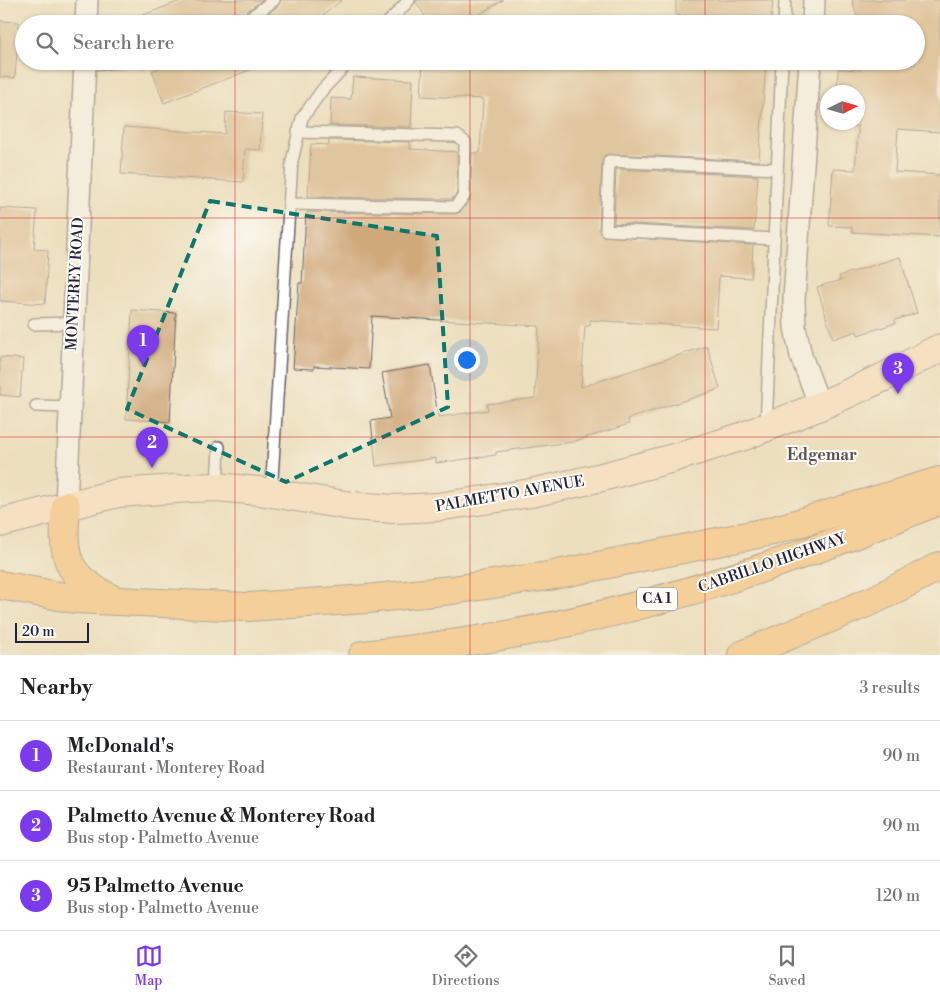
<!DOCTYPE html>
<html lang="en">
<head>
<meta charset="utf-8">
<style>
	:root { --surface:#fff; --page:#f6f6f6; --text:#202124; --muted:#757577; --line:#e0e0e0; --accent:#7c3aed }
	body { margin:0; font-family:"Libre Bodoni",serif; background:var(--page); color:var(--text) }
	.compass { position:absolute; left:820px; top:85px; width:45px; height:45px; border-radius:50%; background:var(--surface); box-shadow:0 1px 4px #0004; rotate:85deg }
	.scale { position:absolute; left:15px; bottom:12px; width:74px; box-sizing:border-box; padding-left:5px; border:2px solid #22223b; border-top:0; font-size:14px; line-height:18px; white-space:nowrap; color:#22223b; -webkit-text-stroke:4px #fdfcf7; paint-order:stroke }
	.you { position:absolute; left:466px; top:359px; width:18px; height:18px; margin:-12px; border:4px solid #fff; border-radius:50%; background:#1a73e8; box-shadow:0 0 0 8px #1a73e833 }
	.badge { display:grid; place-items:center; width:32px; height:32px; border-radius:50%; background:var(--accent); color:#fff; font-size:16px; font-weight:700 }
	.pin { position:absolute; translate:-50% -41px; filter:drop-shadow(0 1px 2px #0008) }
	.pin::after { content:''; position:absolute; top:26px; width:18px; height:15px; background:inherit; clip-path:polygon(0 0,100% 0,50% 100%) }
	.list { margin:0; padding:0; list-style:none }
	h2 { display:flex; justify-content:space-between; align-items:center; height:65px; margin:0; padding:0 20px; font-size:21px }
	h2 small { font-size:16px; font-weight:400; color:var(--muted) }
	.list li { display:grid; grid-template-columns:32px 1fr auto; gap:15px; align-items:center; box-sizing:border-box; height:70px; padding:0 20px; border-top:1px solid var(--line) }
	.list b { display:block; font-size:19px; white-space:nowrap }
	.list p { margin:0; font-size:16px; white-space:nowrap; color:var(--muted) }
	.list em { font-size:16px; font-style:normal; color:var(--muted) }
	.icon { flex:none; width:28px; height:28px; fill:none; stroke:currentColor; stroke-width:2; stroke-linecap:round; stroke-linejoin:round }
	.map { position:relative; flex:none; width:940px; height:655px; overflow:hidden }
	.search { position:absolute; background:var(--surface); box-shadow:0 1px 4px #0004; left:15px; right:15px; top:15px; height:55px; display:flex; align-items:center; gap:12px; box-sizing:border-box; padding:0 18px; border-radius:28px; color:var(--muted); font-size:19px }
	.sheet { height:275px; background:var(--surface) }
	nav { display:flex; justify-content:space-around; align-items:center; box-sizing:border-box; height:70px; border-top:1px solid var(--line); background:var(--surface); font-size:14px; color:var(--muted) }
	nav a { display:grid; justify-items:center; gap:2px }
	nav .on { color:var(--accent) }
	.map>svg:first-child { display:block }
	.building { fill:#d0a97a }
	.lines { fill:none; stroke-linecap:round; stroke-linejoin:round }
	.lane-casing { stroke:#696469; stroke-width:14 }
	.street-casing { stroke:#696469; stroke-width:24 }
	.secondary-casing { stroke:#696469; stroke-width:30 }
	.highway-casing { stroke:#696469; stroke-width:30 }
	.lane { stroke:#fff; stroke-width:11 }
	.street { stroke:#fff; stroke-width:21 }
	.secondary { stroke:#fee5c5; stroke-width:28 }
	.highway { stroke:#fcbd6f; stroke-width:28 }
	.marked { fill:none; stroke:#0f766e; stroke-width:4; stroke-dasharray:10 6; stroke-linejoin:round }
	.grid { fill:none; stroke:#d62828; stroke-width:1; stroke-opacity:0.55 }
	.labels { text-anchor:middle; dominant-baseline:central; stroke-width:4; stroke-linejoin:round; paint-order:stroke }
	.shield { fill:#fdfcf7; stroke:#646373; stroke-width:1 }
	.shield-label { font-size:14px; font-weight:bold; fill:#22223b }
	.street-label { font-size:15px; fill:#22223b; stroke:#fdfcf7 }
	.neighbourhood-label { font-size:16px; font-weight:bold; fill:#5f5151; stroke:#fdfcf7 }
</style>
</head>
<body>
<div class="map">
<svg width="940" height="655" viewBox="0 0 940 655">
	<rect width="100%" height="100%" fill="#fdfcf7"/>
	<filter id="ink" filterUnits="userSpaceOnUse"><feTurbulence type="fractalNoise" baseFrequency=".02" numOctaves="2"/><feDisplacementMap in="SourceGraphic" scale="10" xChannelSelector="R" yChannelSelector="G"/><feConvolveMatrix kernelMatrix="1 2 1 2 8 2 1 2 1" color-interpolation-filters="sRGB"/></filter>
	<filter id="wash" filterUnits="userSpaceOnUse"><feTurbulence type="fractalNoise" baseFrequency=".0096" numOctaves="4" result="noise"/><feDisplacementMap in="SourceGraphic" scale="20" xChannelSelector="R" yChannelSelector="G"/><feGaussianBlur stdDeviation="1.12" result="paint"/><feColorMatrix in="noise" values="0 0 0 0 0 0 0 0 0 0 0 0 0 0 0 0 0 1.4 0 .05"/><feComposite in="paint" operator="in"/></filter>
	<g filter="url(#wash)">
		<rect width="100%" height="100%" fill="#ecdfbe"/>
		<g id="blocks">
			<g class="building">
				<path d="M 183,0 L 262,0 L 238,18 L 235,24 L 125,24 L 125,22 Z"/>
				<path d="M 281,0 L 342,0 L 312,24 L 255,24 L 278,6 Z"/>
				<path d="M 416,0 L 503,0 L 464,24 L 446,24 L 440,15 L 429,22 L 416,2 Z"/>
				<path d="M 676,0 L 773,0 L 771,22 L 676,15 Z"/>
				<path d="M 852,0 L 940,0 L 940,132 L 898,129 L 895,172 L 940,175 L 940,237 L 852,232 L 852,227 L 829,226 L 833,169 L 855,170 L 858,133 L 858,126 L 835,125 L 835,122 L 858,122 L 858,92 L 837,92 L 838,69 L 861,70 L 861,63 L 916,65 L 916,24 L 859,24 Z"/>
				<path d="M 0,21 L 19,22 L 15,78 L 0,77 Z"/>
				<path d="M 177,61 L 268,61 L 268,63 L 164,103 L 152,71 Z"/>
				<path d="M 423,61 L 766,61 L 759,161 L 609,154 L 605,155 L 602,161 L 599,230 L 602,236 L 753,245 L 751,278 L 719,276 L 716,328 L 590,320 L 590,326 L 585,326 L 581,387 L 707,346 L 720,389 L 628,419 L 629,424 L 572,442 L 496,452 L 496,455 L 436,463 L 436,458 L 376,466 L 371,421 L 390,418 L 382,373 L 430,365 L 438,417 L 488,410 L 487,404 L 535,398 L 539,326 L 372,316 L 369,369 L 314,366 L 314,369 L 293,368 L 299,283 L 302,283 L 306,214 L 308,214 L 308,212 L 455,214 L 460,212 L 470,200 L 472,153 L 480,153 L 483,99 L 421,96 Z"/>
				<path d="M 353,77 L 413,80 L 411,127 L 330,125 L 331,98 L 351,99 Z"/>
				<path d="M 226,112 L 262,114 L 260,150 L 245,149 L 243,182 L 121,174 L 124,127 L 225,134 Z"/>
				<path d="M 329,140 L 410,142 L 410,149 L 457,152 L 457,193 L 452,199 L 308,197 L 311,144 L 329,145 Z"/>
				<path d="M 616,169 L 758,176 L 754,230 L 614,223 Z"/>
				<path d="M 0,208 L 37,210 L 34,249 L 48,250 L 45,304 L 0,301 Z"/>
				<path d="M 900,257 L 917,313 L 895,320 L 896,323 L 858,335 L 857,331 L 833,339 L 817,287 L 841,280 L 839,276 Z"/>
				<path d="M 132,310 L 176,313 L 170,422 L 126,419 Z"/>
				<path d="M 0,357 L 23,359 L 20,397 L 0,395 Z"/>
			</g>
		</g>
	</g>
	<g filter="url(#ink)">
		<use href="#blocks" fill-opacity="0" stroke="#696469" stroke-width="1"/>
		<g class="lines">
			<defs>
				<g id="lane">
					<path d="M 242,24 L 274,0"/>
					<path d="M 387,24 L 409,0"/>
					<path d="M 784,24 L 785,0"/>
					<path d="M 85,64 L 144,61"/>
					<path d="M 289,204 L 455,207 L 464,196 L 465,142 L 457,136 L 298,132"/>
					<path d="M 774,239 L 606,230 L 609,161 L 777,169"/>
					<path d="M 34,324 L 74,323"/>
					<path d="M 36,406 L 70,407"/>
					<path d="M 766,427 L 782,61"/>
					<path d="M 217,487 L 219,447"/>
					<path d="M 271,494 L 292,161 L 302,118 L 323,89 L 350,61"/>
				</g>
				<g id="street">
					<path d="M 86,24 L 87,0"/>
					<path d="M 813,24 L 814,0"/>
					<path d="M 810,61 L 794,300 L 795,327 L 801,356 L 820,406"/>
					<path d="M 66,506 L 85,61"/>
				</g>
				<path id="secondary" d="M 0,523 L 118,493 L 190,488 L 217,487 L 259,491 L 352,506 L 394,509 L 437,507 L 531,493 L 598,478 L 670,459 L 744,436 L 820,406 L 882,378 L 940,348"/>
				<g id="highway">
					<path d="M 66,506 C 62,557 64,575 112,599"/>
					<path d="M 0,585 L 75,599 L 247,607 L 367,599 L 452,590 L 548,576 L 772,531 L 940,481"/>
					<path d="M 363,655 C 397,651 431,647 465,642 C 628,617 788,565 940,500"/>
					<path d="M 742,655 L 876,599 L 940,566"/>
				</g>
			</defs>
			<use href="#lane" class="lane-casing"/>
			<use href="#street" class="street-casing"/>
			<use href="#secondary" class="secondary-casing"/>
			<use href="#highway" class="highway-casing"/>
			<use href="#lane" class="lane"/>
			<use href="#street" class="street"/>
			<use href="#secondary" class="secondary"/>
			<use href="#highway" class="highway"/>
		</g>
	</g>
	<path d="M0 0H940V655H0ZM 210,201 L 437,236 L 448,407 L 286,482 L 127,409 Z" fill="#ecdfbe" fill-opacity=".55" fill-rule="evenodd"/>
	<path class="marked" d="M 210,201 L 437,236 L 448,407 L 286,482 L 127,409 Z"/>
	<path class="grid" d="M 235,0 L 235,24M 470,0 L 470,24M 705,0 L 705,24M 235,61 L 235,655M 470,61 L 470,655M 705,61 L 705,655M 0,218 L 940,218M 0,437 L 940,437"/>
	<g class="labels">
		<rect class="shield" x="637" y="587.5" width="40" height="23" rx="4"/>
		<g class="shield-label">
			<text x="657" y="599">CA 1</text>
		</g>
		<g class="street-label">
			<text transform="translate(75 284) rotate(-87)">MONTEREY ROAD</text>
			<text transform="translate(510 494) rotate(-10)">PALMETTO AVENUE</text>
			<text transform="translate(772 563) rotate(-19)">CABRILLO HIGHWAY</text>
		</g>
		<g class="neighbourhood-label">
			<text x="822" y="455">Edgemar</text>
		</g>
	</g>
</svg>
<svg class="compass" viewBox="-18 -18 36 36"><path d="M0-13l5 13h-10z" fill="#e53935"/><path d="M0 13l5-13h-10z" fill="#757577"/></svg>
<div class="scale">20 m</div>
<div class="you"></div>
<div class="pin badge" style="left:143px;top:366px">1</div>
<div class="pin badge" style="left:152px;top:468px">2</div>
<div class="pin badge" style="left:898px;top:394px">3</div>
<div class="search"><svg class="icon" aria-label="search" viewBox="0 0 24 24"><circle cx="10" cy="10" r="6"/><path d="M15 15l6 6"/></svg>Search here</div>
</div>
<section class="sheet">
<h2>Nearby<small>3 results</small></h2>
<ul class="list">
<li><span class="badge">1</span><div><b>McDonald's</b><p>Restaurant · Monterey Road</p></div><em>90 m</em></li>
<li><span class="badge">2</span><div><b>Palmetto Avenue &amp; Monterey Road</b><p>Bus stop · Palmetto Avenue</p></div><em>90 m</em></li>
<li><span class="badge">3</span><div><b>95 Palmetto Avenue</b><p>Bus stop · Palmetto Avenue</p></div><em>120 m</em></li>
</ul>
</section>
<nav>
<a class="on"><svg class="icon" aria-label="map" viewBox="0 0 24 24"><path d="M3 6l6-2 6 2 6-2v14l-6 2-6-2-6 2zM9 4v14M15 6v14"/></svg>Map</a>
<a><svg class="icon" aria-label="directions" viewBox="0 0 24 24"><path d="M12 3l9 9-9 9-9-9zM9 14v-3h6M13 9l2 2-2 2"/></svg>Directions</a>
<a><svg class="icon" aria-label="saved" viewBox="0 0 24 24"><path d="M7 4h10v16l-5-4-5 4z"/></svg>Saved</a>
</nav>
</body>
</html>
